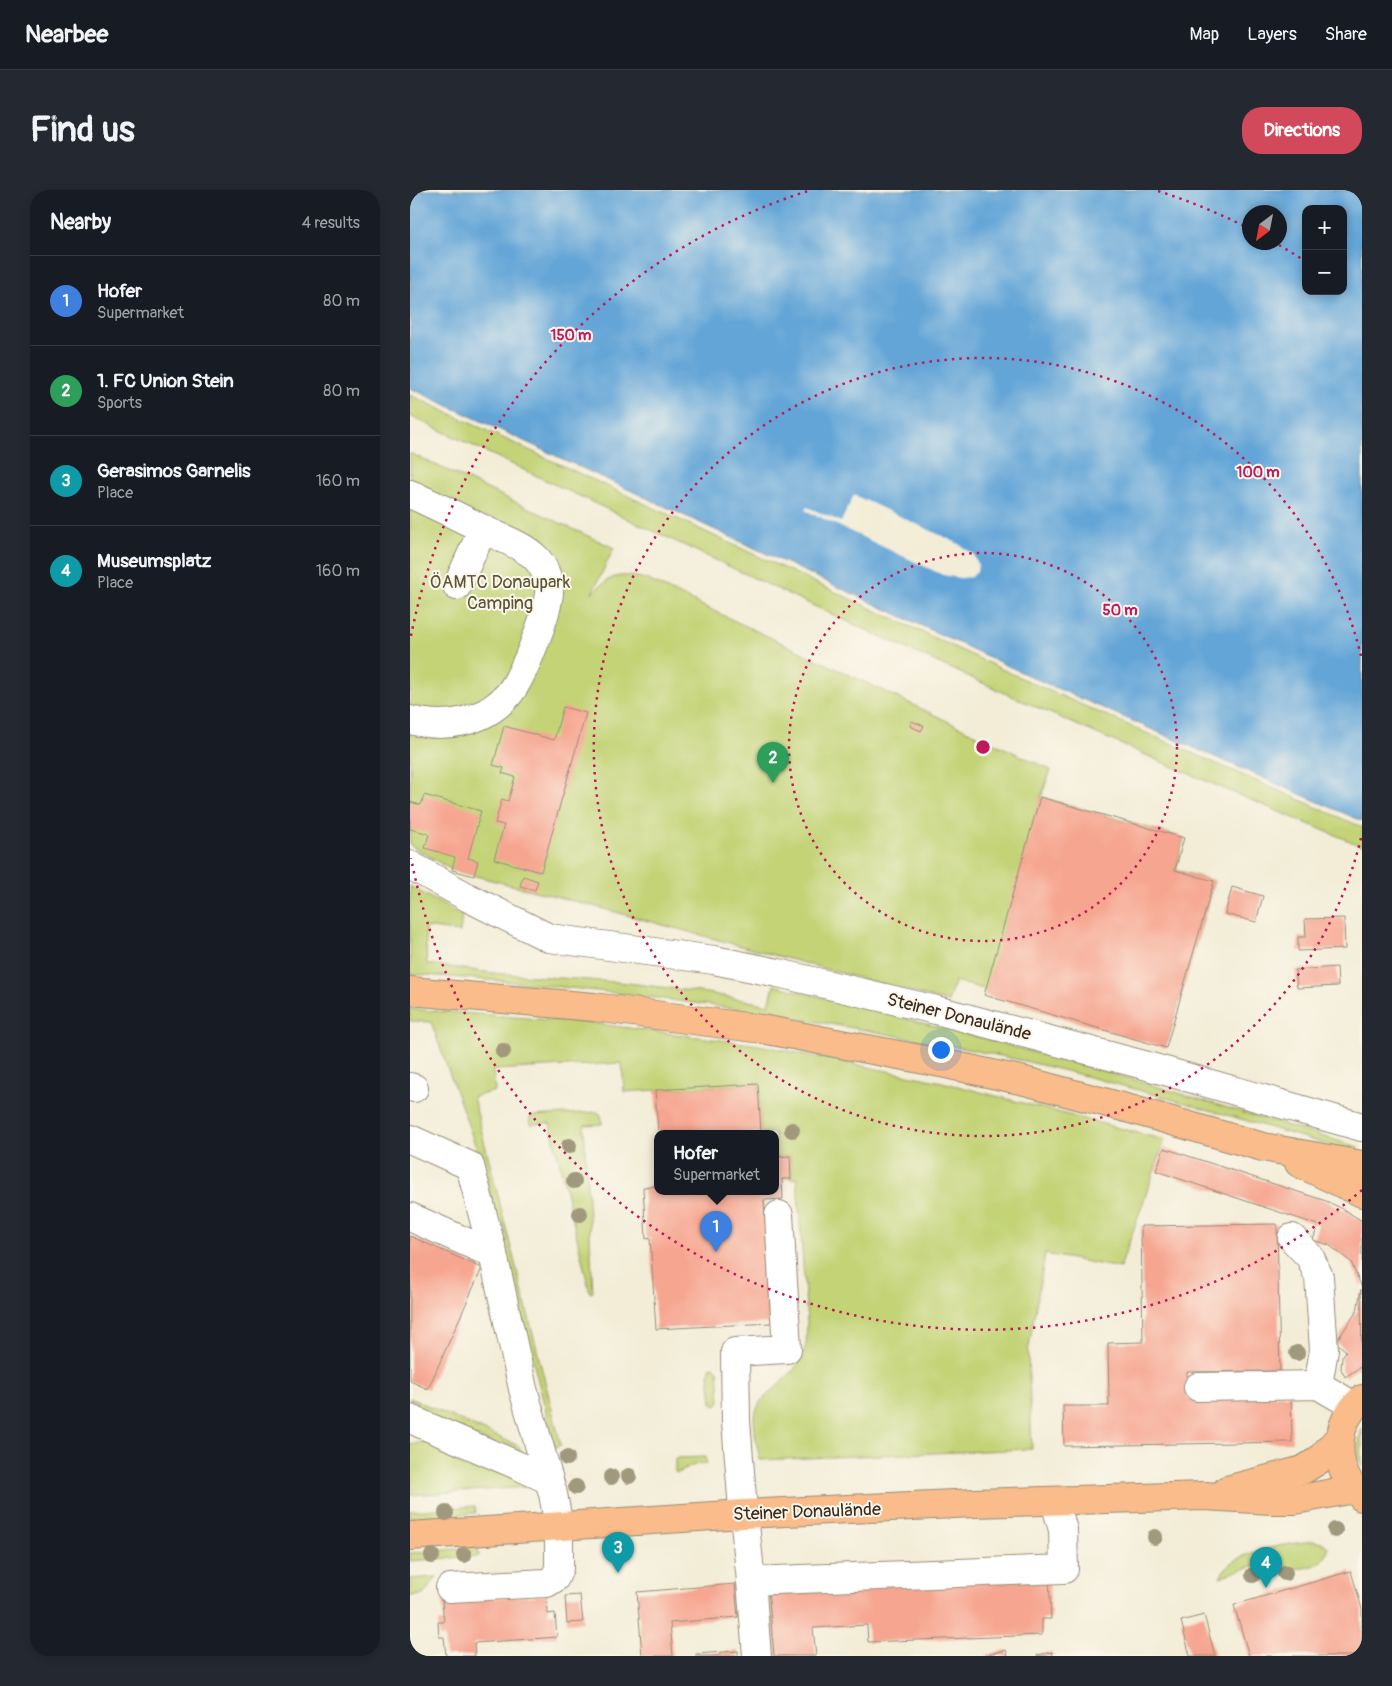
<!DOCTYPE html>
<html lang="en">
<head>
<meta charset="utf-8">
<style>
	:root { --surface:#171b24; --page:#242831; --text:#f1f3f6; --muted:#9ea1a6; --line:#363941; --accent:#d1495b }
	body { margin:0; font-family:Pangolin,sans-serif; background:var(--page); color:var(--text) }
	.controls { position:absolute; right:15px; top:15px; display:grid; overflow:hidden; border-radius:10px; box-shadow:0 2px 8px #0003 }
	.controls button { width:45px; height:45px; display:grid; place-items:center; padding:0; border:0; border-bottom:1px solid var(--line); background:var(--surface); color:var(--text); font:25px sans-serif }
	.compass { position:absolute; left:832px; top:15px; width:45px; height:45px; border-radius:50%; background:var(--surface); box-shadow:0 2px 8px #0003; rotate:212deg }
	.you { position:absolute; left:530px; top:859px; width:18px; height:18px; margin:-12px; border:4px solid #fff; border-radius:50%; background:#1a73e8; box-shadow:0 0 0 8px #1a73e833 }
	.badge { display:grid; place-items:center; width:32px; height:32px; border-radius:50%; background:var(--accent); color:#fff; font-size:16px; font-weight:700 }
	.pin { position:absolute; translate:-50% -41px; filter:drop-shadow(0 1px 2px #0008) }
	.pin::after { content:''; position:absolute; top:26px; width:18px; height:15px; background:inherit; clip-path:polygon(0 0,100% 0,50% 100%) }
	.popup { position:absolute; left:244px; top:940px; width:125px; height:65px; box-sizing:border-box; display:grid; place-content:center; border-radius:10px; background:var(--surface); filter:drop-shadow(0 1px 4px #0005); font-size:16px; white-space:nowrap; color:var(--muted) }
	.popup b { font-size:19px; color:var(--text) }
	.popup::after { content:''; position:absolute; left:50%; top:100%; margin-left:-10px; border:10px solid transparent; border-top-color:var(--surface) }
	.list { margin:0; padding:0; list-style:none }
	h2 { display:flex; justify-content:space-between; align-items:center; height:65px; margin:0; padding:0 20px; font-size:21px }
	h2 small { font-size:16px; font-weight:400; color:var(--muted) }
	.list li { display:grid; grid-template-columns:32px 1fr auto; gap:15px; align-items:center; box-sizing:border-box; height:90px; padding:0 20px; border-top:1px solid var(--line) }
	.list b { display:block; font-size:19px; white-space:nowrap }
	.list p { margin:0; font-size:16px; white-space:nowrap; color:var(--muted) }
	.list em { font-size:16px; font-style:normal; color:var(--muted) }
	.map { position:relative; flex:none; width:952px; height:1466px; overflow:hidden; border-radius:20px }
	header { display:flex; align-items:center; gap:30px; box-sizing:border-box; height:70px; padding:0 25px; background:var(--surface); border-bottom:1px solid var(--line) }
	header strong { font-size:24px }
	nav { display:flex; gap:28px; margin-inline-start:auto; font-size:18px }
	.intro { display:flex; align-items:center; justify-content:space-between; box-sizing:border-box; height:120px; padding:0 30px }
	h1 { margin:0; font-size:35px }
	.button { padding:12px 22px; border-radius:20px; background:var(--accent); color:#fff; font-size:18px; font-weight:700 }
	main { display:flex; gap:30px; padding:0 30px }
	aside { flex:1; background:var(--surface); border-radius:20px; box-shadow:0 2px 8px #0003 }
	.map>svg:first-child { display:block }
	.green { fill:#c3d376; stroke:#7f7e4a }
	.water { fill:#63a5d7; stroke:#4f687a; fill-rule:evenodd }
	.pier { fill:#f3edd7 }
	.building { fill:#f6a690 }
	.lines { fill:none; stroke-linecap:round; stroke-linejoin:round }
	.minor-casing { stroke:#978c7a; stroke-width:30 }
	.major-casing { stroke:#978c7a; stroke-width:30 }
	.highway-casing { stroke:#978c7a; stroke-width:30 }
	.minor { stroke:#fff; stroke-width:28 }
	.major { stroke:#f9bc8a; stroke-width:28 }
	.highway { stroke:#f9bc8a; stroke-width:28 }
	.tree { fill:#a0997d }
	.ring { fill:none; stroke:#c2185b; stroke-width:2.5; stroke-dasharray:2.5 5 }
	.labels { text-anchor:middle; dominant-baseline:central; stroke-width:4; stroke-linejoin:round; paint-order:stroke }
	.park-label { font-size:18px; fill:#5d5434; stroke:#fbf7ec }
	.street-label { font-size:18px; fill:#3b2a1e; stroke:#fbf7ec }
	.centre { fill:#c2185b; stroke:#fbf7ec; stroke-width:2.5 }
	.ring-label { font-size:15px; text-anchor:middle; font-weight:bold; fill:#c2185b; stroke:#fbf7ec; stroke-width:4; stroke-linejoin:round; paint-order:stroke }
</style>
</head>
<body>
<header>
<strong>Nearbee</strong>
<nav><a>Map</a><a>Layers</a><a>Share</a></nav>
</header>
<div class="intro"><h1>Find us</h1><a class="button">Directions</a></div>
<main>
<aside>
<h2>Nearby<small>4 results</small></h2>
<ul class="list">
<li><span class="badge" style="background:#3f7fe0">1</span><div><b>Hofer</b><p>Supermarket</p></div><em>80 m</em></li>
<li><span class="badge" style="background:#2e9e5b">2</span><div><b>1. FC Union Stein</b><p>Sports</p></div><em>80 m</em></li>
<li><span class="badge" style="background:#0f9aa8">3</span><div><b>Gerasimos Garnelis</b><p>Place</p></div><em>160 m</em></li>
<li><span class="badge" style="background:#0f9aa8">4</span><div><b>Museumsplatz</b><p>Place</p></div><em>160 m</em></li>
</ul>
</aside>
<div class="map">
<svg width="952" height="1466" viewBox="0 0 952 1466">
	<rect width="100%" height="100%" fill="#fbf7ec"/>
	<filter id="ink" filterUnits="userSpaceOnUse"><feTurbulence type="fractalNoise" baseFrequency=".02" numOctaves="2"/><feDisplacementMap in="SourceGraphic" scale="10" xChannelSelector="R" yChannelSelector="G"/><feConvolveMatrix kernelMatrix="1 2 1 2 8 2 1 2 1" color-interpolation-filters="sRGB"/></filter>
	<filter id="wash" filterUnits="userSpaceOnUse"><feTurbulence type="fractalNoise" baseFrequency=".0096" numOctaves="4" result="noise"/><feDisplacementMap in="SourceGraphic" scale="20" xChannelSelector="R" yChannelSelector="G"/><feGaussianBlur stdDeviation="1.12" result="paint"/><feColorMatrix in="noise" values="0 0 0 0 0 0 0 0 0 0 0 0 0 0 0 0 0 1.4 0 .05"/><feComposite in="paint" operator="in"/></filter>
	<g filter="url(#wash)">
		<rect width="100%" height="100%" fill="#f3edd7"/>
		<g class="green">
			<path d="M 0,205 L 624,494 L 952,637 L 952,656 C 629,525 315,375 0,226 Z"/>
			<path d="M 0,263 L 204,358 L 182,403 C 202,384 210,383 236,389 L 641,580 L 631,607 L 774,648 L 766,680 L 804,691 L 758,851 L 545,791 L 538,812 L 168,712 L 42,680 L 0,655 Z"/>
			<path d="M 0,696 L 52,726 L 50,742 L 15,737 L 17,774 L 83,783 L 219,793 L 297,803 L 359,815 L 364,795 L 560,845 L 722,889 L 948,957 L 946,963 C 837,931 729,898 619,872 C 560,859 502,848 443,838 C 296,812 148,794 0,784 Z"/>
			<path d="M 0,819 L 181,833 L 349,855 L 532,892 L 755,950 L 710,1078 L 635,1064 L 618,1162 L 622,1259 L 350,1270 L 345,1244 L 344,1226 L 350,1212 L 383,1181 L 391,1169 L 396,1155 L 397,1132 L 387,988 L 381,989 L 380,966 L 365,967 L 365,943 L 351,943 L 348,894 L 214,902 L 212,873 L 83,880 L 85,901 L 63,907 L 151,1255 L 145,1257 L 75,982 L 21,832 L 0,831 Z"/>
			<path d="M 188,922 L 191,925 L 192,934 L 174,935 L 183,1102 L 180,1103 L 140,933 L 121,934 L 119,931 L 121,926 Z"/>
			<path d="M 301,1176 L 305,1177 L 308,1180 L 310,1212 L 307,1216 L 304,1215 L 302,1212 L 299,1183 Z"/>
			<path d="M 0,1208 L 109,1256 L 112,1265 L 0,1220 Z"/>
			<path d="M 952,1237 L 952,1276 C 946,1263 948,1250 952,1237 Z"/>
			<path d="M 28,1248 L 121,1295 L 118,1297 L 0,1305 L 0,1255 Z"/>
			<path d="M 295,1267 L 297,1274 L 287,1274 L 267,1283 L 265,1282 L 265,1268 Z"/>
			<path d="M 65,1316 L 66,1323 L 0,1328 L 0,1321 Z"/>
			<path d="M 903,1351 L 913,1353 L 918,1357 C 918,1375 897,1380 883,1378 C 875,1377 867,1372 860,1373 C 843,1375 826,1381 810,1387 C 821,1360 878,1354 903,1351 Z"/>
			<path d="M 68,1357 L 69,1366 L 0,1371 L 0,1363 Z"/>
			<path d="M 27,1387 L 13,1405 L 0,1406 L 0,1389 Z"/>
		</g>
		<path class="water" d="M 0,0 L 952,0 L 952,631 L 626,489 L 0,198 ZM 896,19 L 933,19 L 933,101 L 896,101 ZM 839,22 L 869,22 L 869,52 L 839,52 Z"/>
		<path class="pier" d="M 444,305 L 547,353 L 563,364 L 568,374 L 567,382 L 561,387 L 550,388 L 533,385 L 395,320 L 397,317 L 431,332 Z"/>
		<g id="blocks">
			<g class="building">
				<path d="M 153,517 L 176,523 L 131,682 L 84,669 L 94,635 L 85,633 L 92,609 L 98,611 L 105,587 L 92,583 L 94,578 L 83,575 L 94,536 L 144,550 Z"/>
				<path d="M 502,531 L 514,536 L 511,541 L 500,536 Z"/>
				<path d="M 14,605 L 71,621 L 58,668 L 68,671 L 64,686 L 42,680 L 45,667 L 15,658 L 19,644 L 0,639 L 0,612 L 11,615 Z"/>
				<path d="M 630,607 L 774,648 L 765,680 L 804,691 L 756,858 L 574,805 Z"/>
				<path d="M 113,686 L 128,691 L 125,700 L 110,696 Z"/>
				<path d="M 822,697 L 853,706 L 846,732 L 815,724 Z"/>
				<path d="M 934,728 L 935,759 L 888,761 L 888,747 L 896,747 L 895,729 Z"/>
				<path d="M 927,777 L 928,796 L 887,798 L 885,780 Z"/>
				<path d="M 348,894 L 351,943 L 248,943 L 245,900 Z"/>
				<path d="M 754,958 L 916,1011 L 933,1019 L 952,1031 L 952,1098 L 941,1072 L 919,1055 L 903,1050 L 908,1035 L 746,981 Z"/>
				<path d="M 380,966 L 381,989 L 372,989 L 373,1009 L 354,1010 L 361,1133 L 246,1139 L 240,1048 L 236,1049 L 233,997 L 247,996 L 247,1001 L 365,1001 L 365,967 Z"/>
				<path d="M 867,1034 L 870,1181 L 777,1182 L 777,1207 L 881,1205 L 882,1252 L 654,1256 L 653,1216 L 699,1216 L 698,1153 L 733,1152 L 731,1036 Z"/>
				<path d="M 0,1046 L 72,1078 L 18,1199 L 0,1191 Z"/>
				<path d="M 951,1099 L 952,1176 L 935,1187 L 931,1179 L 932,1167 L 936,1161 L 926,1152 L 947,1121 Z"/>
				<path d="M 941,1381 L 952,1419 L 952,1466 L 839,1466 L 824,1415 Z"/>
				<path d="M 639,1387 L 641,1429 L 632,1429 L 632,1445 L 458,1452 L 457,1435 L 403,1438 L 406,1466 L 364,1466 L 358,1398 Z"/>
				<path d="M 325,1394 L 328,1427 L 260,1433 L 263,1466 L 232,1466 L 227,1402 Z"/>
				<path d="M 137,1405 L 138,1424 L 145,1423 L 147,1447 L 64,1453 L 65,1466 L 36,1466 L 34,1447 L 29,1447 L 28,1432 L 34,1432 L 32,1411 Z"/>
				<path d="M 170,1405 L 173,1432 L 157,1433 L 155,1406 Z"/>
				<path d="M 794,1425 L 805,1466 L 780,1466 L 771,1431 Z"/>
				<path d="M 596,1460 L 598,1466 L 575,1466 L 575,1465 Z"/>
				<path d="M 328,1461 L 328,1466 L 286,1466 L 286,1464 Z"/>
				<path d="M 642,1462 L 643,1466 L 627,1466 L 627,1465 Z"/>
			</g>
		</g>
	</g>
	<g filter="url(#ink)">
		<use href="#blocks" fill-opacity="0" stroke="#978c7a" stroke-width="1"/>
		<g class="lines">
			<defs>
				<g id="minor">
					<path d="M 0,304 C 27,316 53,329 79,342 C 94,349 114,356 126,368 C 134,376 140,391 139,403 C 137,425 113,488 98,505 C 73,533 35,539 0,530"/>
					<path d="M 47,396 L 73,339"/>
					<path d="M 0,675 L 59,708 L 139,748 L 304,770 L 368,783 L 526,820 L 734,875 L 952,937"/>
					<path d="M 0,897 L 4,898"/>
					<path d="M 0,949 L 60,976 L 83,1064 L 113,1199 L 143,1304 L 149,1336 L 149,1378 L 145,1388 L 137,1393 L 40,1398"/>
					<path d="M 0,1027 L 83,1064"/>
					<path d="M 882,1048 L 900,1067 L 909,1087 L 914,1160 L 908,1195"/>
					<path d="M 788,1197 L 908,1195 L 944,1216"/>
					<path d="M 0,1229 L 109,1276 L 139,1290"/>
					<path d="M 341,1391 L 654,1379 L 653,1340 L 645,1312"/>
					<path d="M 347,1466 L 341,1391 L 332,1307 L 326,1231 L 325,1162 L 377,1159 L 369,1025"/>
				</g>
				<g id="major">
					<path d="M 952,1209 C 922,1235 922,1280 952,1307"/>
					<path d="M 817,1300 L 893,1280 L 909,1270 L 929,1248"/>
					<path d="M 0,1346 L 333,1324 L 565,1313 L 794,1306 L 861,1310 L 885,1310 L 944,1299"/>
				</g>
				<g id="highway">
					<path d="M 0,801 L 184,817 L 352,839 L 536,874 L 615,891 L 720,919 L 853,957 L 952,975"/>
					<path d="M 889,973 L 952,1003"/>
				</g>
			</defs>
			<use href="#minor" class="minor-casing"/>
			<use href="#major" class="major-casing"/>
			<use href="#highway" class="highway-casing"/>
			<use href="#minor" class="minor"/>
			<use href="#major" class="major"/>
			<use href="#highway" class="highway"/>
		</g>
		<g class="tree">
			<circle cx="93" cy="861" r="8"/>
			<circle cx="382" cy="940" r="8"/>
			<circle cx="159" cy="956" r="8"/>
			<circle cx="164" cy="991" r="8"/>
			<circle cx="170" cy="1024" r="8"/>
			<circle cx="887" cy="1163" r="8"/>
			<circle cx="157" cy="1268" r="8"/>
			<circle cx="219" cy="1286" r="8"/>
			<circle cx="201" cy="1287" r="8"/>
			<circle cx="166" cy="1297" r="8"/>
			<circle cx="36" cy="1323" r="8"/>
			<circle cx="925" cy="1340" r="8"/>
			<circle cx="745" cy="1347" r="8"/>
			<circle cx="54" cy="1365" r="8"/>
			<circle cx="22" cy="1366" r="8"/>
			<circle cx="875" cy="1383" r="8"/>
			<circle cx="843" cy="1385" r="8"/>
		</g>
	</g>
	<g class="ring">
		<circle cx="573" cy="557" r="194"/>
		<path d="M951 648A389 389 0 1 1 951 466"/>
		<path d="M952 1000A583 583 0 0 1 1 668M1 446A583 583 0 0 1 398 1M748 1A583 583 0 0 1 838 38M869 55A583 583 0 0 1 895 71"/>
	</g>
	<g class="labels">
		<g class="park-label">
			<text x="90" y="392">ÖAMTC Donaupark<tspan x="90" dy="21">Camping</tspan></text>
		</g>
		<g class="street-label">
			<text transform="translate(549 827) rotate(14)">Steiner Donaulände</text>
			<text transform="translate(397 1322) rotate(-2)">Steiner Donaulände</text>
		</g>
	</g>
	<circle cx="573" cy="557" r="8" class="centre"/>
	<g class="ring-label">
		<text x="161" y="150">150 m</text>
		<text x="848" y="287">100 m</text>
		<text x="710" y="425">50 m</text>
	</g>
</svg>
<div class="controls">
<button>+</button>
<button>−</button>
</div>
<svg class="compass" viewBox="-18 -18 36 36"><path d="M0-13l5 13h-10z" fill="#e53935"/><path d="M0 13l5-13h-10z" fill="#9ea1a6"/></svg>
<div class="you"></div>
<div class="pin badge" style="left:306px;top:1062px;background:#3f7fe0">1</div>
<div class="popup"><b>Hofer</b>Supermarket</div>
<div class="pin badge" style="left:363px;top:593px;background:#2e9e5b">2</div>
<div class="pin badge" style="left:208px;top:1383px;background:#0f9aa8">3</div>
<div class="pin badge" style="left:856px;top:1398px;background:#0f9aa8">4</div>
</div>
</main>
</body>
</html>
